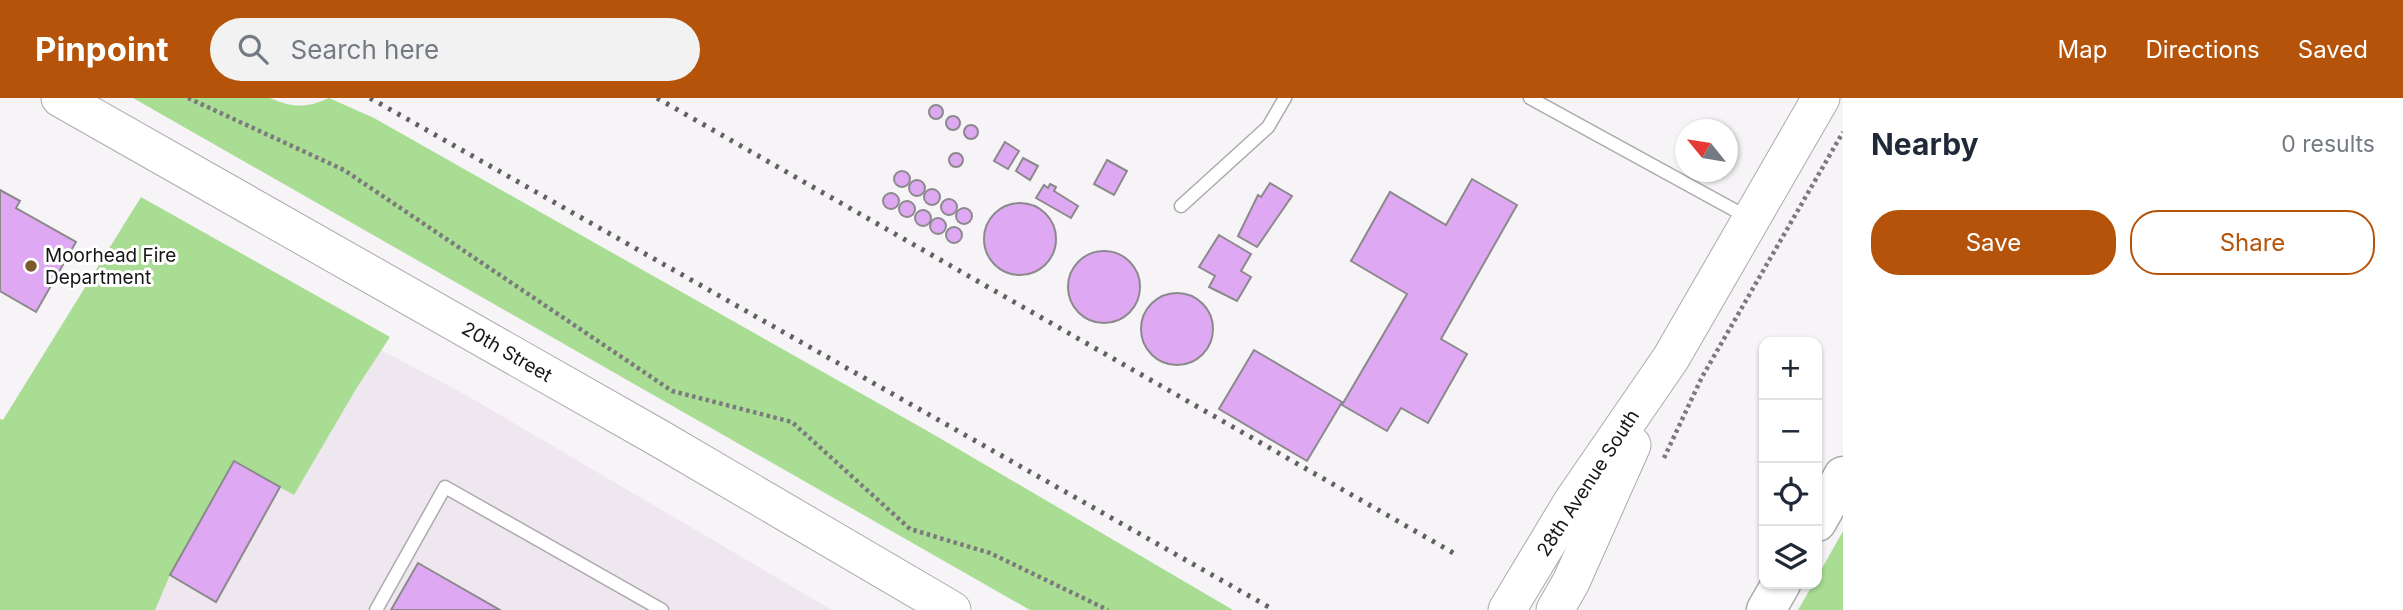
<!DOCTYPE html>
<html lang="en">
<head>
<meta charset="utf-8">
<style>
	:root { --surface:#fff; --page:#f2f2f3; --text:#1f2937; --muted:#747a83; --line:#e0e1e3; --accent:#b45309 }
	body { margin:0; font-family:Inter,sans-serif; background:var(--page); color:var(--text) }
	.controls { position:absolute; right:21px; bottom:21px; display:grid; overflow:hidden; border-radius:14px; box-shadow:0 2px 5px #0004 }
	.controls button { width:63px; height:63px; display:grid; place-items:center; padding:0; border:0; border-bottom:2px solid var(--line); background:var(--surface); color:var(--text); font:35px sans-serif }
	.compass { position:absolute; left:1675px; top:21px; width:63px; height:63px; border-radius:50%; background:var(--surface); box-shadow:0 2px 5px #0004; rotate:300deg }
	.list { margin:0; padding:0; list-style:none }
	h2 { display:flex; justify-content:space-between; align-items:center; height:91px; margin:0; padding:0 28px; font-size:30px }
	h2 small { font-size:23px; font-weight:400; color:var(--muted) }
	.actions { display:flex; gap:14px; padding:21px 28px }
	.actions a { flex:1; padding:16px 0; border:2px solid var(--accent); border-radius:28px; text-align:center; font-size:24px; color:var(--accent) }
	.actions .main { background:var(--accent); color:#fff }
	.icon { flex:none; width:38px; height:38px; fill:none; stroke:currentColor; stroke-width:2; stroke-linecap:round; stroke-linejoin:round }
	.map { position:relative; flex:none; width:1843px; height:512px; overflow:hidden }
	header { display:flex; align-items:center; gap:42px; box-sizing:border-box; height:98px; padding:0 35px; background:var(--accent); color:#fff }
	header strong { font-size:33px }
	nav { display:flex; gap:38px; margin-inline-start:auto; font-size:24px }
	.search { width:490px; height:63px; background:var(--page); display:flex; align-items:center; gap:18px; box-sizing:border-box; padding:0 24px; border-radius:38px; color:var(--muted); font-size:26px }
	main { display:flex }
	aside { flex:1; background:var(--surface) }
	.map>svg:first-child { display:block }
	.built { fill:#efe7ef }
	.green { fill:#a9dd94 }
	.building { fill:#dea9f2; stroke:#8b898c; stroke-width:2 }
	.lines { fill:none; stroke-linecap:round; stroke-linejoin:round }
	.lane-casing { stroke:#adaaad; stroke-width:15 }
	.secondary-casing { stroke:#adaaad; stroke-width:39 }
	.highway-casing { stroke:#adaaad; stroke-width:41 }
	.path { stroke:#7c7a7c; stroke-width:4.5; stroke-dasharray:3.5 3.5; stroke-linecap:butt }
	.lane { stroke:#fff; stroke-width:12 }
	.secondary { stroke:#fff; stroke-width:37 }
	.highway { stroke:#fff; stroke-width:38 }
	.rail { stroke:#626162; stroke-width:5; stroke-dasharray:3.5 7; stroke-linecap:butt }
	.poi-dot { fill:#7a5b30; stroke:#fff; stroke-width:2.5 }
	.labels { text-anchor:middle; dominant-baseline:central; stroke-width:6; stroke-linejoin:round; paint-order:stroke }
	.poi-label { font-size:19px; fill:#171617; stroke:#fff; text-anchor:start }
	.street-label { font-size:19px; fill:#171617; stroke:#fff }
</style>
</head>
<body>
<header>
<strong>Pinpoint</strong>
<div class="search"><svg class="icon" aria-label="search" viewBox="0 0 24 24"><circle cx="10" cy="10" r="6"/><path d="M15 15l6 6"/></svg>Search here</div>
<nav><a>Map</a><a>Directions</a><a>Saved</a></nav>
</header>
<main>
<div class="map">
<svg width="1843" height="512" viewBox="0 0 1843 512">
	<rect width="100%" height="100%" fill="#f7f4f7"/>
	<path class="built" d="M 134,110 L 381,252 L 466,297 L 832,512 L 0,512 L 0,321 L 3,322 Z"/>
	<g class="green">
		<path d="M 133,0 L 270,0 C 293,10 307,10 329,0 L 374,20 L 931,335 L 1233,512 L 1030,512 Z"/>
		<path d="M 141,99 L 390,239 L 356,291 L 294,397 L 233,364 L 170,477 L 155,512 L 0,512 L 0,321 L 3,322 Z"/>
		<path d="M 1843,433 L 1843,512 L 1798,512 L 1813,486 L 1817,486 L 1817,479 Z"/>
	</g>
	<g class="building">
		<circle cx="936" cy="14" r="7"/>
		<circle cx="953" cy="25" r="7"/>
		<circle cx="971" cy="34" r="7"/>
		<path d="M 1005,44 L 1019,53 L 1008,71 L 994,63 Z"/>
		<circle cx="956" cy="62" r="7"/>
		<path d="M 1023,60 L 1038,68 L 1030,82 L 1016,73 Z"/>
		<path d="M 1107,62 L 1127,73 L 1114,97 L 1094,86 Z"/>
		<circle cx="902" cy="81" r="8"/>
		<path d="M 1472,81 L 1517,107 L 1441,241 L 1467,256 L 1428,325 L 1401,310 L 1387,333 L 1342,307 L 1407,196 L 1351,163 L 1390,94 L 1446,127 Z"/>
		<circle cx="917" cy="90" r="8"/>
		<path d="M 1270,85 L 1292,98 L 1257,149 L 1238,138 L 1258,97 L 1261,99 Z"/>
		<path d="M 1050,86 L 1056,89 L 1054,93 L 1078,108 L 1071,120 L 1036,100 L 1044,87 L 1048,90 Z"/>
		<circle cx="932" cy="99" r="8"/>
		<path d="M 0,92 L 20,103 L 16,110 L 76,144 L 36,214 L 0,193 Z"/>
		<circle cx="891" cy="103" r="8"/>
		<circle cx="949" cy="109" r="8"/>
		<circle cx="907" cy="111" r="8"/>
		<circle cx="1020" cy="141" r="36"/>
		<circle cx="964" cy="118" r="8"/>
		<circle cx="923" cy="120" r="8"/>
		<circle cx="938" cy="128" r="8"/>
		<circle cx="954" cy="137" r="8"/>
		<path d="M 1219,137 L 1251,156 L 1241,173 L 1251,179 L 1237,203 L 1209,189 L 1215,178 L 1199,169 Z"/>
		<circle cx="1104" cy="189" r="36"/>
		<circle cx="1177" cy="231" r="36"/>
		<path d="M 1254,252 L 1342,304 L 1307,363 L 1219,311 Z"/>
		<path d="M 234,363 L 280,389 L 216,504 L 170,477 Z"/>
		<path d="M 418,465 L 500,512 L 391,512 Z"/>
	</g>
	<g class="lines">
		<defs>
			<g id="lane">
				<path d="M 1530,0 L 1747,119"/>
				<path d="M 1181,108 L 1268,29 L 1285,0"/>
				<path d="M 376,512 L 445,389 L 662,512"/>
			</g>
			<g id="secondary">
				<path d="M 60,0 L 657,339 L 952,512"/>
				<path d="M 1507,512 L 1572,404 L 1671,260 L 1821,0"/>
				<path d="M 1555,512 L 1571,484 L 1632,347"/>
			</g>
			<g id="highway">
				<path d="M 1817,424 L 1843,378"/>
				<path d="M 1766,512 L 1781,486"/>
			</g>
		</defs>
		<use href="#lane" class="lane-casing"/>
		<use href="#secondary" class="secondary-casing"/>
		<use href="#highway" class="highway-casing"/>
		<g class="path">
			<path d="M 188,0 L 344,72 L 672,293 L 792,324 L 910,431 L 990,455 L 1108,512"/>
			<path d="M 1664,360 L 1702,279 L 1843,34"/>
		</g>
		<use href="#lane" class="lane"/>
		<use href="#secondary" class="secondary"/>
		<use href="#highway" class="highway"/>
		<g class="rail">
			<path d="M 370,0 L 1274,512"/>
			<path d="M 657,0 L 1457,457"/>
		</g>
	</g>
	<circle class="poi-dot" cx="31" cy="168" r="7"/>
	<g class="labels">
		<g class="poi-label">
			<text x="45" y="157">Moorhead Fire<tspan x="45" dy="22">Department</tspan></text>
		</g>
		<g class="street-label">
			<text transform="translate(507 254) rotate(30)">20th Street</text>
			<text transform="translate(1588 385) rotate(-57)">28th Avenue South</text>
		</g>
	</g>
</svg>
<div class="controls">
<button>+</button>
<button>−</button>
<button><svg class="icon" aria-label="locate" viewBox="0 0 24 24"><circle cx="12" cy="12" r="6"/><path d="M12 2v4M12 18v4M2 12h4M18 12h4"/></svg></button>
<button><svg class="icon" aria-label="layers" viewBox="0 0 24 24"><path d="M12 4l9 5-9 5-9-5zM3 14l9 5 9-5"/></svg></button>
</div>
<svg class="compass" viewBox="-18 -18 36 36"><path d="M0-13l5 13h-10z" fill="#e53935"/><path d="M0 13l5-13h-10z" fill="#747a83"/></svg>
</div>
<aside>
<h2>Nearby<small>0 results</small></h2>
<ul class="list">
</ul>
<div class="actions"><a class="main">Save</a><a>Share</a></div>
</aside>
</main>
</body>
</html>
